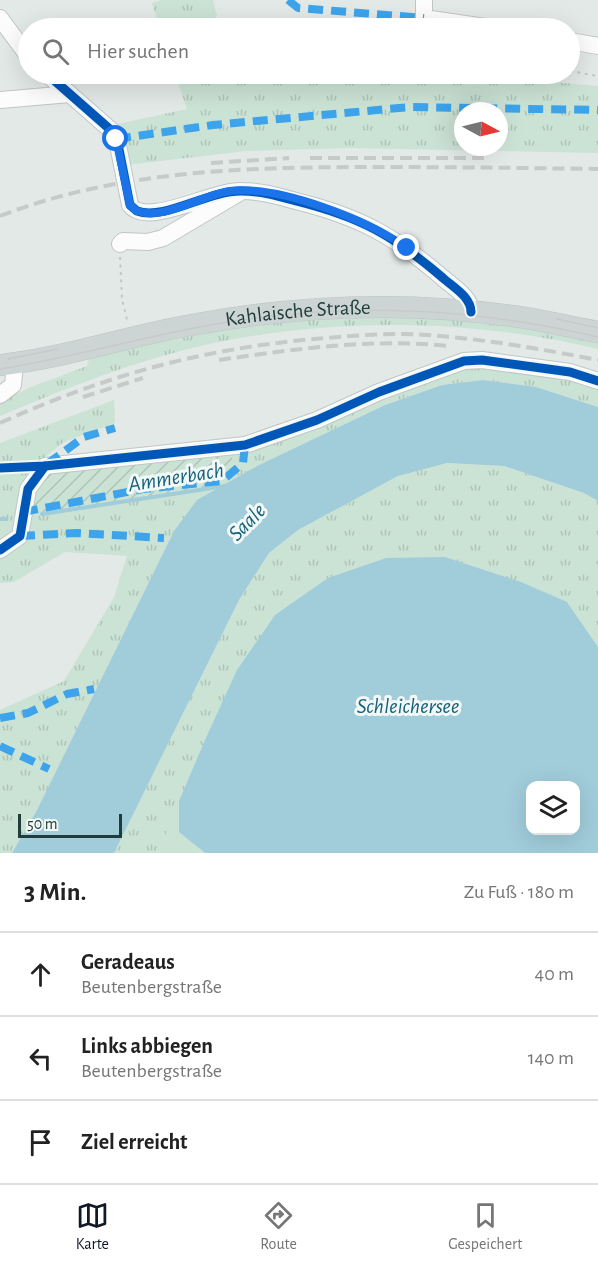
<!DOCTYPE html>
<html lang="de">
<head>
<meta charset="utf-8">
<style>
	:root { --surface:#fff; --page:#f2f2f2; --text:#222; --muted:#767676; --line:#e0e0e0; --accent:#111827 }
	body { margin:0; font-family:"Alegreya Sans",sans-serif; background:var(--page); color:var(--text) }
	.controls { position:absolute; right:18px; bottom:18px; display:grid; overflow:hidden; border-radius:12px; box-shadow:0 6px 24px #0002 }
	.controls button { width:54px; height:54px; display:grid; place-items:center; padding:0; border:0; border-bottom:2px solid var(--line); background:var(--surface); color:var(--text); font:30px sans-serif }
	.compass { position:absolute; left:454px; top:102px; width:54px; height:54px; border-radius:50%; background:var(--surface); box-shadow:0 6px 24px #0002; rotate:97deg }
	.scale { position:absolute; left:18px; bottom:15px; width:104px; box-sizing:border-box; padding-left:6px; border:3px solid #203d39; border-top:0; font-size:16px; line-height:21px; white-space:nowrap; color:#203d39; -webkit-text-stroke:4px #f1f8f5; paint-order:stroke }
	.stop { position:absolute; width:18px; height:18px; margin:-14px; border:4px solid #1a73e8; border-radius:50%; background:#fff }
	.stop.end { background:#1a73e8; border-color:#fff; box-shadow:0 2px 6px #0008 }
	.list { margin:0; padding:0; list-style:none }
	h2 { display:flex; justify-content:space-between; align-items:center; height:78px; margin:0; padding:0 24px; font-size:26px }
	h2 small { font-size:20px; font-weight:400; color:var(--muted) }
	.list li { display:grid; grid-template-columns:39px 1fr auto; gap:18px; align-items:center; box-sizing:border-box; height:84px; padding:0 24px; border-top:2px solid var(--line) }
	.list b { display:block; font-size:22px; white-space:nowrap }
	.list p { margin:0; font-size:20px; white-space:nowrap; color:var(--muted) }
	.list em { font-size:20px; font-style:normal; color:var(--muted) }
	.icon { flex:none; width:33px; height:33px; fill:none; stroke:currentColor; stroke-width:2; stroke-linecap:round; stroke-linejoin:round }
	.map { position:relative; flex:none; width:598px; height:853px; overflow:hidden }
	.search { position:absolute; background:var(--surface); box-shadow:0 6px 24px #0002; left:18px; right:18px; top:18px; height:66px; display:flex; align-items:center; gap:15px; box-sizing:border-box; padding:0 21px; border-radius:33px; color:var(--muted); font-size:22px }
	.sheet { height:330px; background:var(--surface) }
	nav { display:flex; justify-content:space-around; align-items:center; box-sizing:border-box; height:84px; border-top:2px solid var(--line); background:var(--surface); font-size:16px; color:var(--muted) }
	nav a { display:grid; justify-items:center; gap:3px }
	nav .on { color:var(--accent) }
	.map>svg:first-child { display:block }
	.grass { fill:url(#grass-tufts); fill-rule:evenodd }
	.park { fill:#cbe3d5 }
	.garden { fill:url(#garden-furrows) }
	.water { fill:#a1ccda; fill-rule:evenodd }
	.lines { fill:none; stroke-linecap:round; stroke-linejoin:round }
	.stream { stroke:#a1ccda; stroke-width:4 }
	.minor-casing { stroke:#c0c6c4; stroke-width:18 }
	.major-casing { stroke:#bbc5c3; stroke-width:22 }
	.path { stroke:#c0c9c7; stroke-width:2; stroke-dasharray:3 4.5; stroke-linecap:butt }
	.minor { stroke:#fbfcfb; stroke-width:16 }
	.major { stroke:#cdd5d4; stroke-width:21 }
	.tram { stroke:#c6cac9; stroke-width:1.5 }
	.rail { stroke:#c6cac9; stroke-width:4; stroke-dasharray:12 6; stroke-linecap:butt }
	.minor-bridge-casing { stroke:#c0c6c4; stroke-width:18; stroke-linecap:butt }
	.minor-bridge { stroke:#fbfcfb; stroke-width:16 }
	.quiet { stroke:#3da4ec; stroke-width:8; stroke-dasharray:15 8; stroke-linecap:butt }
	.cycleway-casing { stroke:#f1f8f5; stroke-width:13 }
	.cycleway { stroke:#0057b8; stroke-width:9 }
	.route { stroke:#1a73e8; stroke-width:8 }
	.labels { text-anchor:middle; dominant-baseline:central; stroke-width:6; stroke-linejoin:round; paint-order:stroke }
	.street-label { font-size:21px; fill:#203d39; stroke:#f1f8f5 }
	.water-label { font-size:22px; font-style:italic; fill:#17607c; stroke:#f1f8f5 }
</style>
</head>
<body>
<div class="map">
<svg width="598" height="853" viewBox="0 0 598 853">
	<defs>
		<pattern id="grass-tufts" width="24" height="20" patternUnits="userSpaceOnUse" patternTransform="scale(1.5)"><rect width="24" height="20" fill="#cbe3d5"/><path d="M3 7l-1-3M5 7V3M7 7l1-3M15 17l-1-3M17 17v-4M19 17l1-3" fill="none" stroke="#aec4b8"/></pattern>
		<pattern id="garden-furrows" width="10" height="10" patternUnits="userSpaceOnUse" patternTransform="scale(1.5)"><rect width="10" height="10" fill="#cbe3d5"/><path d="M-1 1l2-2M0 10L10 0M9 11l2-2" fill="none" stroke="#aec4b8"/></pattern>
	</defs>
	<rect width="100%" height="100%" fill="#e3e9e7"/>
	<g class="grass">
		<path d="M 161,0 L 213,0 L 217,16 L 206,28 L 160,28 L 152,3 Z"/>
		<path d="M 175,74 C 317,74 457,73 598,86 L 598,153 L 350,148 L 246,151 L 126,165 L 113,125 L 187,109 ZM 463,111 L 499,111 L 499,147 L 463,147 Z"/>
		<path d="M 367,315 L 494,322 L 598,340 L 598,349 C 460,316 304,316 166,355 C 109,371 55,393 0,416 L 0,402 L 31,387 L 87,366 L 90,356 L 264,322 Z"/>
		<path d="M 481,368 L 519,370 L 598,386 L 598,407 L 536,387 L 483,380 L 442,385 L 385,405 L 257,466 L 198,500 L 174,531 L 37,810 L 12,853 L 0,853 L 0,710 L 64,681 L 114,597 L 127,556 L 65,552 L 14,582 L 0,583 L 0,554 L 27,512 L 228,452 L 459,369 Z"/>
		<path d="M 114,400 L 115,423 L 64,442 L 41,460 L 0,464 L 0,443 Z"/>
		<path d="M 447,463 L 504,466 L 584,493 L 598,501 L 598,647 L 567,602 L 205,740 L 158,853 L 114,853 L 239,600 L 269,553 L 298,530 L 398,476 Z"/>
		<path d="M 29,470 L 31,472 L 19,528 L 0,546 L 0,472 Z"/>
	</g>
	<path class="park" d="M 179,801 L 179,832 L 205,853 L 158,853 Z"/>
	<path class="garden" d="M 228,452 L 236,464 L 201,489 L 42,514 L 27,512 L 42,474 Z"/>
	<g class="water">
		<path d="M 483,380 L 536,387 L 598,407 L 598,501 L 584,493 L 504,466 L 447,463 L 398,476 L 298,530 L 269,553 L 239,600 L 114,853 L 12,853 L 37,810 L 174,531 L 197,500 L 257,466 L 385,405 L 442,385 Z"/>
		<path d="M 445,557 L 521,582 L 567,602 L 598,647 L 598,853 L 205,853 L 179,832 L 179,801 L 205,740 L 237,670 L 275,615 L 328,578 L 386,558 ZM 530,786 L 576,786 L 576,830 L 530,830 Z"/>
	</g>
	<g class="lines">
		<g class="stream">
			<path d="M 42,514 L 225,486"/>
			<path d="M 0,519 L 6,519"/>
		</g>
		<defs>
			<g id="minor">
				<path d="M 424,0 L 424,18 L 492,28"/>
				<path d="M 0,18 L 28,56"/>
				<path d="M 570,41 L 598,46"/>
				<path d="M 47,74 L 113,132 L 119,150"/>
				<path d="M 0,100 L 70,94"/>
				<path d="M 130,205 C 147,228 212,190 242,191 C 260,191 278,196 296,201 C 360,217 393,235 443,278 C 453,287 471,297 471,312"/>
				<path d="M 120,244 L 123,241 L 148,242 L 163,238 L 239,193"/>
				<path d="M 0,395 L 13,385 L 15,363"/>
				<path d="M 0,550 L 20,536 L 28,489 L 45,466 L 245,445 L 317,420 L 379,392 L 464,361 L 482,360 L 570,372 L 598,381"/>
			</g>
			<g id="major">
				<path id="s1" d="M 0,365 C 65,358 127,336 191,325 C 298,305 406,301 513,316 C 542,320 570,327 598,332"/>
			</g>
		</defs>
		<use href="#minor" class="minor-casing"/>
		<use href="#major" class="major-casing"/>
		<g class="path">
			<path d="M 570,71 L 598,76"/>
			<path d="M 120,257 L 122,299 L 127,320"/>
			<path d="M 0,468 L 27,465"/>
		</g>
		<use href="#minor" class="minor"/>
		<use href="#major" class="major"/>
		<g class="tram">
			<path d="M 557,319 L 598,328"/>
			<path d="M 8,359 L 58,349"/>
			<path d="M 0,369 C 77,357 151,334 228,322 C 355,302 473,308 598,337"/>
		</g>
		<g class="rail">
			<path d="M 310,158 L 484,158"/>
			<path d="M 211,163 L 289,158"/>
			<path d="M 0,216 C 121,169 252,167 380,167 C 453,167 525,168 598,169"/>
			<path d="M 219,360 C 295,349 373,338 449,346"/>
			<path d="M 83,397 L 143,378"/>
			<path d="M 0,423 C 104,376 201,349 314,339 C 351,336 390,332 427,335 C 485,339 541,349 598,360"/>
		</g>
		<defs>
			<path id="minor-bridge" d="M 119,150 L 130,205"/>
		</defs>
		<use href="#minor-bridge" class="minor-bridge-casing"/>
		<use href="#minor-bridge" class="minor-bridge"/>
		<g class="quiet">
			<path d="M 288,0 L 298,8 L 424,18"/>
			<path d="M 116,139 L 213,125 L 410,107 L 598,110"/>
			<path d="M 47,464 L 84,437 L 115,428"/>
			<path d="M 23,512 L 143,489 L 222,481 L 243,463 L 245,445"/>
			<path d="M 20,536 L 77,533 L 164,538"/>
			<path d="M 0,718 L 28,713 L 67,694 L 94,689"/>
			<path d="M 0,746 L 49,769"/>
		</g>
		<defs>
			<g id="cycleway">
				<path d="M 47,74 L 113,132 L 118,144 L 130,205 L 137,211 C 165,221 208,190 242,191 C 261,191 278,196 296,201 C 360,217 393,235 443,278 C 453,287 471,297 471,312"/>
				<path d="M 0,468 L 45,466 L 245,445 L 317,420 L 379,392 L 464,361 L 482,360 L 570,372 L 598,381"/>
				<path d="M 0,550 L 20,536 L 28,489 L 45,466"/>
			</g>
		</defs>
		<use href="#cycleway" class="cycleway-casing"/>
		<use href="#cycleway" class="cycleway"/>
	</g>
	<g class="lines">
		<path class="route" d="M 116,139 L 130,205 L 137,211 C 164,221 201,195 230,191 C 280,185 367,220 407,248"/>
	</g>
	<g class="labels">
		<g class="street-label">
			<text stroke="none"><textPath href="#s1" startOffset="303">Kahlaische Straße</textPath></text>
		</g>
		<g class="water-label">
			<text transform="translate(176 477) rotate(-9)">Ammerbach</text>
			<text transform="translate(247 522) rotate(-45)">Saale</text>
			<text x="408" y="706">Schleichersee</text>
		</g>
	</g>
</svg>
<div class="controls">
<button><svg class="icon" aria-label="layers" viewBox="0 0 24 24"><path d="M12 4l9 5-9 5-9-5zM3 14l9 5 9-5"/></svg></button>
</div>
<svg class="compass" viewBox="-18 -18 36 36"><path d="M0-13l5 13h-10z" fill="#e53935"/><path d="M0 13l5-13h-10z" fill="#767676"/></svg>
<div class="scale">50 m</div>
<div class="stop" style="left:116px;top:139px"></div>
<div class="stop end" style="left:407px;top:248px"></div>
<div class="search"><svg class="icon" aria-label="search" viewBox="0 0 24 24"><circle cx="10" cy="10" r="6"/><path d="M15 15l6 6"/></svg>Hier suchen</div>
</div>
<section class="sheet">
<h2>3 Min.<small>Zu Fuß · 180 m</small></h2>
<ul class="list">
<li><svg class="icon" aria-label="ahead" viewBox="0 0 24 24"><path d="M12 20V5M6 11l6-6 6 6"/></svg><div><b>Geradeaus</b><p>Beutenbergstraße</p></div><em>40 m</em></li>
<li><svg class="icon" aria-label="left" viewBox="0 0 24 24"><path d="M17 20v-9H6M10 6l-5 5 5 5"/></svg><div><b>Links abbiegen</b><p>Beutenbergstraße</p></div><em>140 m</em></li>
<li><svg class="icon" aria-label="arrive" viewBox="0 0 24 24"><path d="M6 21V4h12l-3 4 3 4H6"/></svg><div><b>Ziel erreicht</b></div></li>
</ul>
</section>
<nav>
<a class="on"><svg class="icon" aria-label="map" viewBox="0 0 24 24"><path d="M3 6l6-2 6 2 6-2v14l-6 2-6-2-6 2zM9 4v14M15 6v14"/></svg>Karte</a>
<a><svg class="icon" aria-label="directions" viewBox="0 0 24 24"><path d="M12 3l9 9-9 9-9-9zM9 14v-3h6M13 9l2 2-2 2"/></svg>Route</a>
<a><svg class="icon" aria-label="saved" viewBox="0 0 24 24"><path d="M7 4h10v16l-5-4-5 4z"/></svg>Gespeichert</a>
</nav>
</body>
</html>
